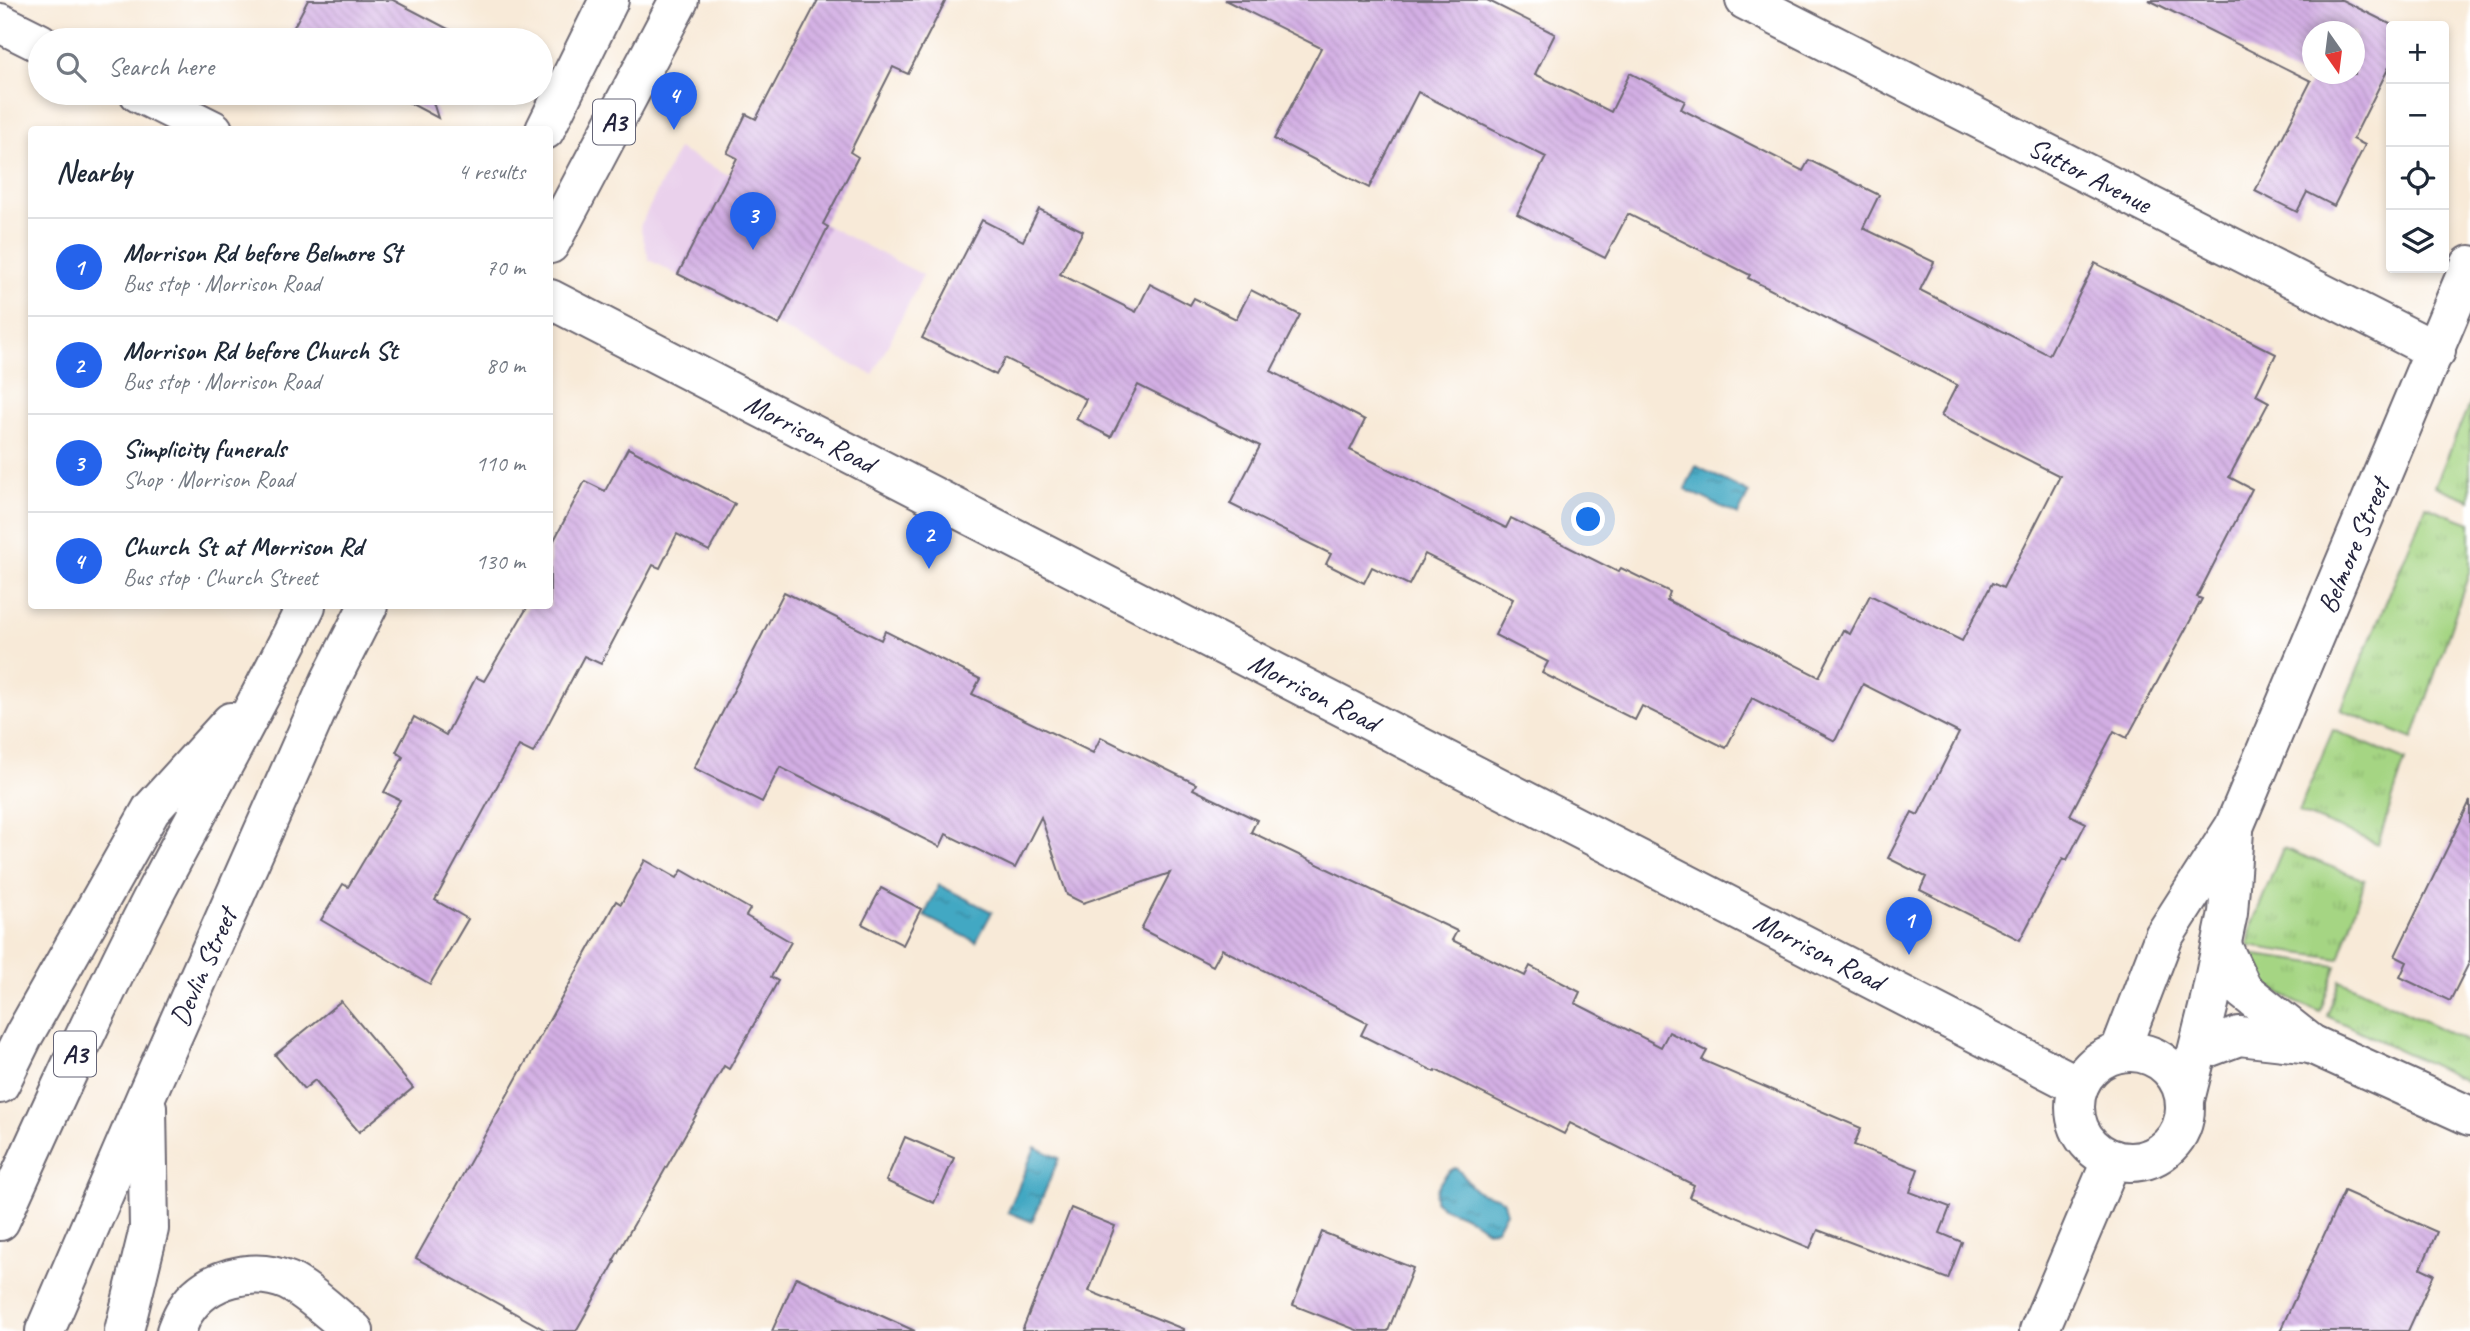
<!DOCTYPE html>
<html lang="en">
<head>
<meta charset="utf-8">
<style>
	:root { --surface:#fff; --page:#f6f6f7; --text:#1f2937; --muted:#747a83; --line:#e0e1e3; --accent:#2563eb }
	body { margin:0; font-family:Caveat,sans-serif; background:var(--page); color:var(--text) }
	.controls { position:absolute; right:21px; top:21px; display:grid; overflow:hidden; border-radius:7px; box-shadow:0 4px 10px #0003 }
	.controls button { width:63px; height:63px; display:grid; place-items:center; padding:0; border:0; border-bottom:2px solid var(--line); background:var(--surface); color:var(--text); font:35px sans-serif }
	.compass { position:absolute; left:2302px; top:21px; width:63px; height:63px; border-radius:50%; background:var(--surface); box-shadow:0 4px 10px #0003; rotate:166deg }
	.you { position:absolute; left:1589px; top:520px; width:24px; height:24px; margin:-18px; border:5px solid #fff; border-radius:50%; background:#1a73e8; box-shadow:0 0 0 10px #1a73e833 }
	.badge { display:grid; place-items:center; width:46px; height:46px; border-radius:50%; background:var(--accent); color:#fff; font-size:23px; font-weight:700 }
	.pin { position:absolute; translate:-50% -58px; filter:drop-shadow(0 2px 4px #0008) }
	.pin::after { content:''; position:absolute; top:37px; width:24px; height:21px; background:inherit; clip-path:polygon(0 0,100% 0,50% 100%) }
	.list { margin:0; padding:0; list-style:none }
	h2 { display:flex; justify-content:space-between; align-items:center; height:91px; margin:0; padding:0 28px; font-size:30px }
	h2 small { font-size:23px; font-weight:400; color:var(--muted) }
	.list li { display:grid; grid-template-columns:46px 1fr auto; gap:21px; align-items:center; box-sizing:border-box; height:98px; padding:0 28px; border-top:2px solid var(--line) }
	.list b { display:block; font-size:26px; white-space:nowrap }
	.list p { margin:0; font-size:23px; white-space:nowrap; color:var(--muted) }
	.list em { font-size:23px; font-style:normal; color:var(--muted) }
	.icon { flex:none; width:38px; height:38px; fill:none; stroke:currentColor; stroke-width:2; stroke-linecap:round; stroke-linejoin:round }
	.map { position:relative; flex:none; width:2470px; height:1331px; overflow:hidden }
	.search { position:absolute; background:var(--surface); box-shadow:0 4px 10px #0003; left:28px; top:28px; width:525px; height:77px; display:flex; align-items:center; gap:18px; box-sizing:border-box; padding:0 24px; border-radius:38px; color:var(--muted); font-size:26px }
	.panel { position:absolute; background:var(--surface); box-shadow:0 4px 10px #0003; left:28px; top:126px; width:525px; height:483px; border-radius:7px }
	.map>svg:first-child { display:block }
	.built { fill:#ead1ec }
	.grass { fill:url(#grass-tufts); stroke:#647c5f; stroke-width:2 }
	.water { fill:url(#water-ripples); stroke:#32657f; stroke-width:2 }
	.building { fill:url(#building-back-hatch); fill-rule:evenodd }
	.lines { fill:none; stroke-linecap:round; stroke-linejoin:round }
	.minor-casing { stroke:#6d6872; stroke-width:42 }
	.tertiary-casing { stroke:#6d6872; stroke-width:42 }
	.trunk-casing { stroke:#6d6872; stroke-width:42 }
	.minor { stroke:#fff; stroke-width:38 }
	.tertiary { stroke:#fff; stroke-width:38 }
	.trunk { stroke:#fff; stroke-width:38 }
	.labels { text-anchor:middle; dominant-baseline:central; stroke-width:5; stroke-linejoin:round; paint-order:stroke }
	.shield { fill:#fff; stroke:#646476; stroke-width:2 }
	.shield-label { font-size:26px; font-weight:bold; fill:#22223b }
	.street-label { font-size:28px; fill:#22223b; stroke:#fff }
</style>
</head>
<body>
<div class="map">
<svg width="2470" height="1331" viewBox="0 0 2470 1331">
	<defs>
		<pattern id="grass-tufts" width="24" height="20" patternUnits="userSpaceOnUse" patternTransform="scale(1.75)"><rect width="24" height="20" fill="#a5d583"/><path d="M3 7l-1-3M5 7V3M7 7l1-3M15 17l-1-3M17 17v-4M19 17l1-3" fill="none" stroke="#8eb772"/></pattern>
		<pattern id="water-ripples" width="26" height="14" patternUnits="userSpaceOnUse" patternTransform="scale(1.75)"><rect width="26" height="14" fill="#43a8c3"/><path d="M2 4q2-2 4 0t4 0M15 11q2-2 4 0t4 0" fill="none" stroke="#3888a0"/></pattern>
		<pattern id="building-back-hatch" width="6" height="6" patternUnits="userSpaceOnUse" patternTransform="scale(1.75)"><rect width="6" height="6" fill="#d3afe4"/><path d="M-1 5l2 2M0 0l6 6M5-1l2 2" fill="none" stroke="#b596c4"/></pattern>
	</defs>
	<rect width="100%" height="100%" fill="#fff"/>
	<filter id="ink" filterUnits="userSpaceOnUse"><feTurbulence type="fractalNoise" baseFrequency=".0143" numOctaves="2"/><feDisplacementMap in="SourceGraphic" scale="14" xChannelSelector="R" yChannelSelector="G"/><feConvolveMatrix kernelMatrix="1 2 1 2 8 2 1 2 1" color-interpolation-filters="sRGB"/></filter>
	<filter id="wash" filterUnits="userSpaceOnUse"><feTurbulence type="fractalNoise" baseFrequency=".00686" numOctaves="4" result="noise"/><feDisplacementMap in="SourceGraphic" scale="28" xChannelSelector="R" yChannelSelector="G"/><feGaussianBlur stdDeviation="1.57" result="paint"/><feColorMatrix in="noise" values="0 0 0 0 0 0 0 0 0 0 0 0 0 0 0 0 0 1.4 0 .05"/><feComposite in="paint" operator="in"/></filter>
	<g filter="url(#wash)">
		<rect width="100%" height="100%" fill="#f8ead8"/>
		<path class="built" d="M 678,149 L 923,275 L 873,375 L 649,260 L 640,226 Z"/>
		<g class="grass">
			<path d="M 2470,402 L 2470,500 L 2435,486 Z"/>
			<path d="M 2426,506 L 2470,523 L 2470,570 L 2413,739 L 2341,710 Z"/>
			<path d="M 2333,730 L 2405,760 L 2378,844 L 2298,812 Z"/>
			<path d="M 2283,848 L 2365,880 L 2339,959 L 2248,946 L 2252,924 Z"/>
			<path d="M 2248,954 L 2336,966 L 2320,1012 C 2288,997 2260,991 2248,954 Z"/>
			<path d="M 2340,980 L 2470,1043 L 2470,1083 L 2327,1016 Z"/>
		</g>
		<g class="water">
			<path d="M 1696,466 L 1749,493 L 1738,515 L 1685,489 Z"/>
			<path d="M 939,885 L 992,912 L 976,942 L 924,916 Z"/>
			<path d="M 1035,1147 L 1059,1158 L 1032,1222 L 1008,1212 Z"/>
			<path d="M 1455,1168 C 1466,1173 1466,1184 1476,1190 C 1485,1196 1495,1194 1504,1201 L 1506,1212 L 1496,1229 L 1487,1230 L 1471,1219 L 1442,1207 L 1435,1201 C 1434,1189 1445,1172 1455,1168 Z"/>
		</g>
		<g id="blocks">
			<g class="building">
				<path d="M 308,0 L 393,0 L 469,40 L 292,40 L 288,38 Z"/>
				<path d="M 818,0 L 946,0 L 908,74 L 893,67 L 850,152 L 858,157 L 823,224 L 828,227 L 779,325 L 678,274 L 737,158 L 727,153 L 746,114 L 756,119 Z"/>
				<path d="M 1225,0 L 1487,0 L 1555,34 L 1535,74 L 1611,112 L 1630,73 L 1685,101 L 1681,109 L 1803,171 L 1809,160 L 1879,195 L 1863,228 L 1934,262 L 1920,290 L 2049,355 L 2095,263 L 2276,354 L 2256,395 L 2269,402 L 2229,477 L 2252,489 L 2197,597 L 2202,599 L 2127,738 L 2114,731 L 2070,815 L 2086,823 L 2067,860 L 2063,858 L 2020,940 L 1920,890 L 1926,877 L 1888,858 L 1912,812 L 1918,815 L 1959,733 L 1863,684 L 1835,741 L 1752,698 L 1726,748 L 1642,706 L 1635,720 L 1542,673 L 1548,662 L 1495,635 L 1513,599 L 1425,554 L 1409,585 L 1372,567 L 1364,583 L 1326,564 L 1331,554 L 1230,504 L 1260,446 L 1138,385 L 1111,437 L 1076,419 L 1086,399 L 1005,358 L 996,375 L 922,338 L 982,220 L 1023,241 L 1039,209 L 1083,231 L 1060,274 L 1136,312 L 1150,284 L 1190,305 L 1194,298 L 1236,319 L 1251,290 L 1300,315 L 1271,371 L 1365,420 L 1350,450 L 1506,528 L 1511,518 L 1618,572 L 1621,568 L 1670,592 L 1667,600 L 1819,677 L 1843,630 L 1850,634 L 1870,595 L 1962,641 L 1992,583 L 2003,588 L 2060,476 L 1941,416 L 1957,385 L 1748,278 L 1750,275 L 1628,214 L 1605,258 L 1517,214 L 1546,157 L 1418,92 L 1369,188 L 1274,139 L 1321,48 Z"/>
				<path d="M 2149,0 L 2342,0 L 2394,26 L 2391,26 L 2391,63 L 2353,139 L 2365,145 L 2334,206 L 2307,192 L 2297,212 L 2255,191 L 2311,81 ZM 2313,32 L 2355,32 L 2355,74 L 2313,74 Z"/>
				<path d="M 391,93 L 430,93 L 438,118 Z"/>
				<path d="M 628,448 L 735,504 L 709,551 L 677,534 L 660,568 L 653,565 L 601,664 L 584,656 L 533,753 L 519,746 L 435,900 L 468,919 L 430,984 L 321,920 L 343,884 L 348,887 L 400,800 L 384,792 L 403,757 L 396,752 L 414,717 L 446,735 L 476,677 L 484,681 L 528,606 L 550,606 L 550,548 L 585,481 L 605,491 Z"/>
				<path d="M 784,592 L 881,640 L 885,631 L 980,679 L 972,694 L 1093,753 L 1101,737 L 1196,784 L 1193,789 L 1257,820 L 1251,832 L 1457,931 L 1452,940 L 1525,976 L 1530,966 L 1580,992 L 1575,1003 L 1661,1047 L 1669,1032 L 1707,1051 L 1702,1060 L 1861,1128 L 1854,1145 L 1918,1169 L 1910,1192 L 1950,1207 L 1940,1233 L 1962,1242 L 1948,1279 L 1818,1230 L 1810,1248 L 1689,1197 L 1694,1185 L 1570,1123 L 1564,1134 L 1436,1070 L 1435,1072 L 1361,1035 L 1367,1023 L 1222,949 L 1213,966 L 1141,929 L 1170,873 L 1083,903 L 1067,895 L 1041,817 L 1015,868 L 946,834 L 940,847 L 780,767 L 762,802 L 694,768 Z"/>
				<path d="M 2470,801 L 2470,961 L 2450,1001 L 2400,977 L 2407,962 L 2395,956 Z"/>
				<path d="M 645,860 L 677,878 L 682,870 L 750,909 L 746,916 L 791,942 L 771,977 L 778,981 L 729,1069 L 724,1066 L 613,1261 L 615,1262 L 576,1331 L 547,1331 L 416,1258 L 616,901 L 621,904 Z"/>
				<path d="M 881,888 L 921,909 L 903,945 L 862,924 Z"/>
				<path d="M 341,1001 L 413,1088 L 359,1132 L 315,1080 L 304,1089 L 275,1055 Z"/>
				<path d="M 905,1137 L 954,1158 L 934,1203 L 886,1181 Z"/>
				<path d="M 2344,1191 L 2437,1232 L 2421,1268 L 2434,1274 L 2408,1331 L 2280,1331 Z"/>
				<path d="M 1071,1208 L 1115,1226 L 1089,1291 L 1183,1329 L 1183,1331 L 1022,1331 Z"/>
				<path d="M 1322,1232 L 1413,1268 L 1388,1331 L 1359,1331 L 1293,1305 Z"/>
				<path d="M 796,1277 L 915,1331 L 772,1331 Z"/>
			</g>
		</g>
	</g>
	<g filter="url(#ink)">
		<use href="#blocks" fill-opacity="0" stroke="#6d6872" stroke-width="2"/>
		<g class="lines">
			<defs>
				<g id="minor">
					<path d="M 1745,0 L 2436,351"/>
					<path d="M 2222,946 L 2243,990 L 2311,1044 L 2470,1116"/>
					<path d="M 2199,1051 L 2239,1036 L 2311,1044"/>
					<path d="M 176,1331 C 179,1324 181,1317 185,1311 C 206,1278 253,1266 288,1281 C 309,1291 334,1316 354,1331"/>
					<path d="M 2039,1331 L 2112,1159"/>
				</g>
				<g id="tertiary">
					<path d="M 0,23 L 40,43"/>
					<path d="M 139,93 L 213,130"/>
					<path d="M 550,299 L 2079,1086"/>
					<circle cx="2130" cy="1107" r="55"/>
					<path d="M 2119,1053 L 2164,936 L 2234,827 L 2470,265"/>
					<path d="M 2185,1100 L 2209,1004 L 2228,913 L 2234,831"/>
				</g>
				<g id="trunk">
					<path d="M 545,130 L 609,0"/>
					<path d="M 550,244 L 679,0"/>
					<path d="M 0,1084 L 24,1035 L 151,810 L 231,722"/>
					<path d="M 0,1221 C 50,1110 100,1000 156,891 C 206,796 259,702 306,606"/>
					<path d="M 45,1331 L 147,1094 L 330,681 L 368,606"/>
					<path d="M 124,1331 L 149,1229 L 147,1107"/>
				</g>
			</defs>
			<use href="#minor" class="minor-casing"/>
			<use href="#tertiary" class="tertiary-casing"/>
			<use href="#trunk" class="trunk-casing"/>
			<use href="#minor" class="minor"/>
			<use href="#tertiary" class="tertiary"/>
			<use href="#trunk" class="trunk"/>
		</g>
	</g>
	<g class="labels">
		<g class="shield">
			<rect x="593" y="99.5" width="42" height="45" rx="5"/>
			<rect x="54" y="1031.5" width="42" height="45" rx="5"/>
		</g>
		<g class="shield-label">
			<text x="614" y="122">A3</text>
			<text x="75" y="1054">A3</text>
		</g>
		<g class="street-label">
			<text transform="translate(2090 175) rotate(27)">Suttor Avenue</text>
			<text transform="translate(810 433) rotate(27)">Morrison Road</text>
			<text transform="translate(2353 546) rotate(-67)">Belmore Street</text>
			<text transform="translate(1314 692) rotate(27)">Morrison Road</text>
			<text transform="translate(1819 951) rotate(27)">Morrison Road</text>
			<text transform="translate(203 967) rotate(-66)">Devlin Street</text>
		</g>
	</g>
</svg>
<div class="controls">
<button>+</button>
<button>−</button>
<button><svg class="icon" aria-label="locate" viewBox="0 0 24 24"><circle cx="12" cy="12" r="6"/><path d="M12 2v4M12 18v4M2 12h4M18 12h4"/></svg></button>
<button><svg class="icon" aria-label="layers" viewBox="0 0 24 24"><path d="M12 4l9 5-9 5-9-5zM3 14l9 5 9-5"/></svg></button>
</div>
<svg class="compass" viewBox="-18 -18 36 36"><path d="M0-13l5 13h-10z" fill="#e53935"/><path d="M0 13l5-13h-10z" fill="#747a83"/></svg>
<div class="you"></div>
<div class="pin badge" style="left:1909px;top:955px">1</div>
<div class="pin badge" style="left:929px;top:569px">2</div>
<div class="pin badge" style="left:753px;top:250px">3</div>
<div class="pin badge" style="left:674px;top:130px">4</div>
<div class="search"><svg class="icon" aria-label="search" viewBox="0 0 24 24"><circle cx="10" cy="10" r="6"/><path d="M15 15l6 6"/></svg>Search here</div>
<section class="panel">
<h2>Nearby<small>4 results</small></h2>
<ul class="list">
<li><span class="badge">1</span><div><b>Morrison Rd before Belmore St</b><p>Bus stop · Morrison Road</p></div><em>70 m</em></li>
<li><span class="badge">2</span><div><b>Morrison Rd before Church St</b><p>Bus stop · Morrison Road</p></div><em>80 m</em></li>
<li><span class="badge">3</span><div><b>Simplicity funerals</b><p>Shop · Morrison Road</p></div><em>110 m</em></li>
<li><span class="badge">4</span><div><b>Church St at Morrison Rd</b><p>Bus stop · Church Street</p></div><em>130 m</em></li>
</ul>
</section>
</div>
</body>
</html>
